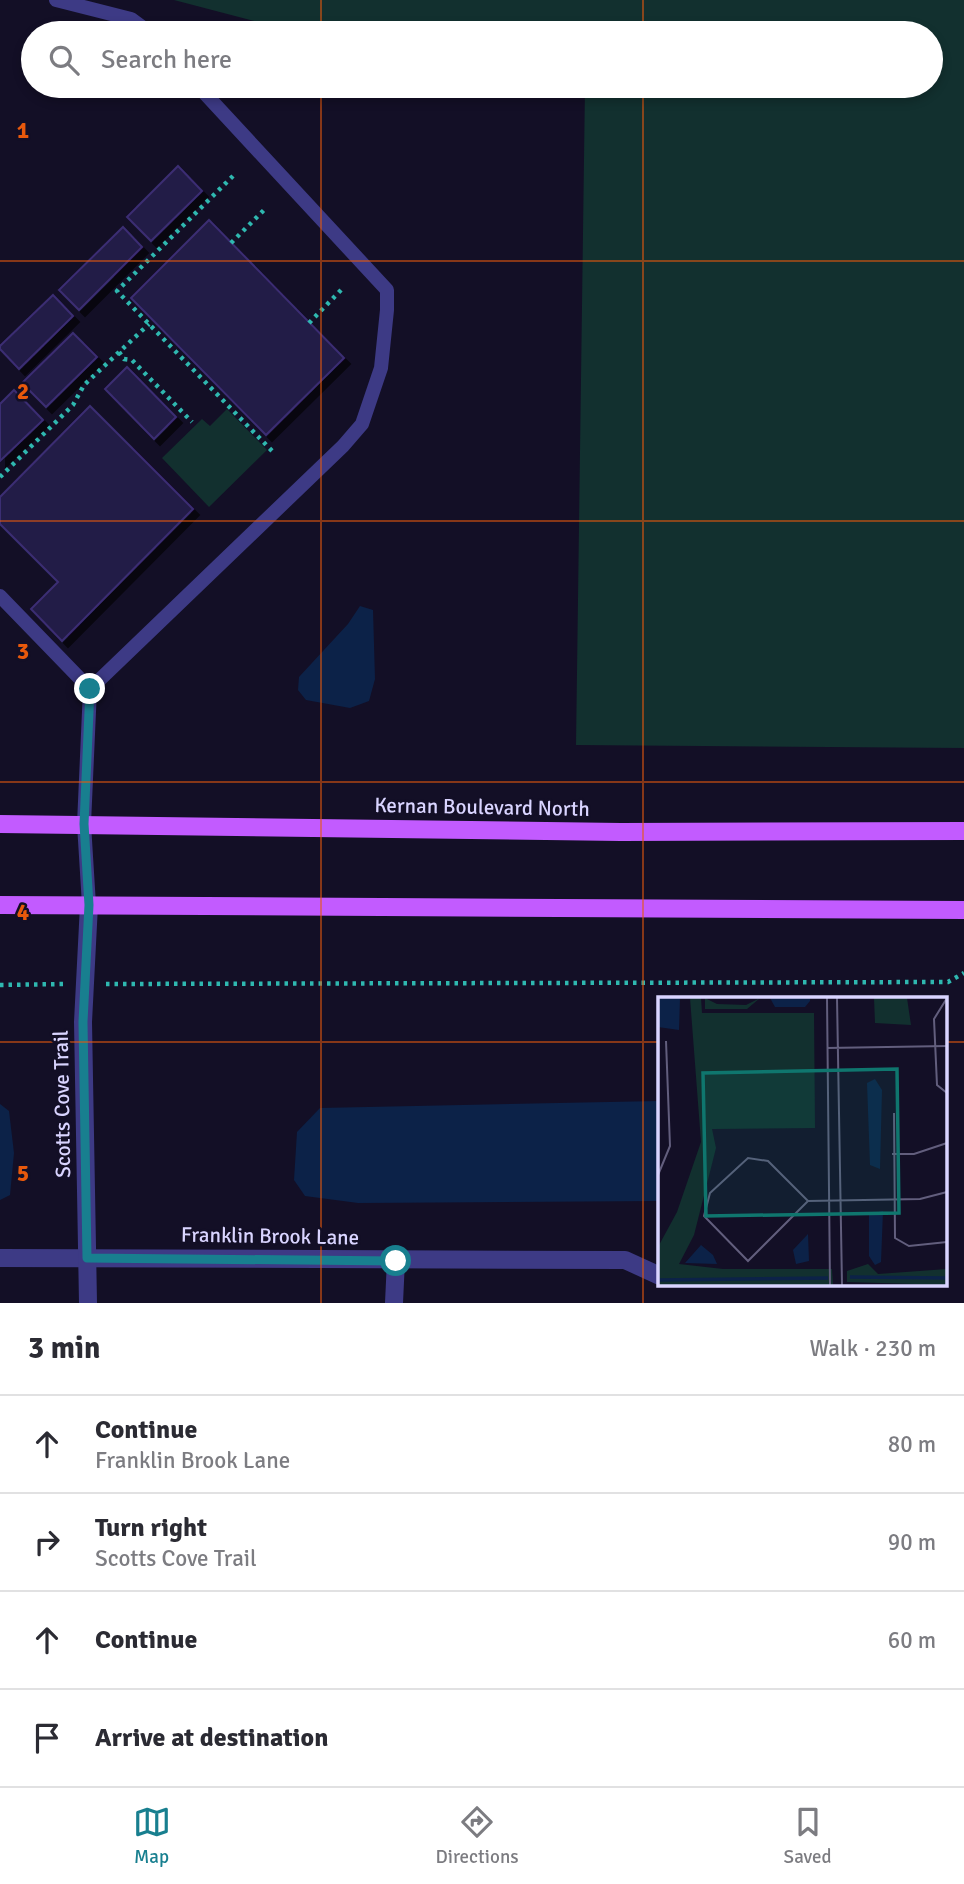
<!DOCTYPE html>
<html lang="en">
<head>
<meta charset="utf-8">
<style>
	:root { --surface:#fff; --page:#f7f7f7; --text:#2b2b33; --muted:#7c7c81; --line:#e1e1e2; --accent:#187f8f }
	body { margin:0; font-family:Signika,sans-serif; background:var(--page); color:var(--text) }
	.stop { position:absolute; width:21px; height:21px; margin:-16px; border:5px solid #187f8f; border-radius:50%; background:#fff }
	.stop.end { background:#187f8f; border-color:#fff; box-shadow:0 2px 7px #0008 }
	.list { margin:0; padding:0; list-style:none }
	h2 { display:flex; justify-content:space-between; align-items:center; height:91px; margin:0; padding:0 28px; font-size:30px }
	h2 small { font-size:23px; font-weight:400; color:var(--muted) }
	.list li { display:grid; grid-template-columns:46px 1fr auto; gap:21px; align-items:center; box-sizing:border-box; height:98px; padding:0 28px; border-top:2px solid var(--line) }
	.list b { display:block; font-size:26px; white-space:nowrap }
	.list p { margin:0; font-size:23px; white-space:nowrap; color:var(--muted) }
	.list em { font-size:23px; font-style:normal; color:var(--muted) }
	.icon { flex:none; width:38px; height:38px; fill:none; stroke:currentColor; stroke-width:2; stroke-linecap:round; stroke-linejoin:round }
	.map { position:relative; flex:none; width:964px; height:1303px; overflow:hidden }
	.search { position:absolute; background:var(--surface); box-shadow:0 4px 10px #0003; left:21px; right:21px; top:21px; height:77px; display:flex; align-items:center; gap:18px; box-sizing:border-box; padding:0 24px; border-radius:38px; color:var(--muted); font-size:26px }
	.sheet { height:483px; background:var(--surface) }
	nav { display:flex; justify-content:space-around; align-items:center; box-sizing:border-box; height:98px; border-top:2px solid var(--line); background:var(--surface); font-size:19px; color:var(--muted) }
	nav a { display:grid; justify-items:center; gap:4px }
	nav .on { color:var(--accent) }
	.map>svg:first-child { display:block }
	.green { fill:#12302f }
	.water { fill:#0c2248 }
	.building { fill:#241b47; stroke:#3b2d73; stroke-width:2; filter:url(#shadow) }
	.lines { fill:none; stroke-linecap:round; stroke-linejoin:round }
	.path { stroke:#2fb8b0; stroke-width:4.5; stroke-dasharray:3.5 5; stroke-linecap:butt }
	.service { stroke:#3d3a85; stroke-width:14 }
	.minor { stroke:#3d3a85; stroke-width:18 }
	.primary { stroke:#c25bff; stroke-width:18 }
	.route { stroke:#187f8f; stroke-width:9 }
	.grid { fill:none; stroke:#e8590c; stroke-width:2; stroke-opacity:0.55 }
	.labels { text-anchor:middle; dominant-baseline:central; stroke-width:5; stroke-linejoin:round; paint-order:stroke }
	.street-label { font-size:21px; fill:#d9d4ff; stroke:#130f26 }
	.inset-river { fill:none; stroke:#0c2248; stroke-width:3.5 }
	.inset-road { fill:none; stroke:#625e7d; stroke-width:2 }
	.view { fill:#0f766e; fill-opacity:0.15; stroke:#0f766e; stroke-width:3.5 }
	.inset-edge { fill:none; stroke:#d9d4ff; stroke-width:3.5 }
	.grid-label { font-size:23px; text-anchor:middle; font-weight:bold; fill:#e8590c; stroke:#130f26; stroke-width:5; stroke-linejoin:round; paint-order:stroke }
</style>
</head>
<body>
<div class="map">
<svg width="964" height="1303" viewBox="0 0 964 1303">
	<defs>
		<filter id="shadow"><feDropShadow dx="6" dy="6" stdDeviation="0" flood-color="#0009"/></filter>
	</defs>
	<rect width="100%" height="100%" fill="#130f26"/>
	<g class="green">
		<path d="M 174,0 L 964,0 L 964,748 L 576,745 L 585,86 L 931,86 L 931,33 L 300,33 Z"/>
		<path d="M 227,409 L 267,450 L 209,507 L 162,458 L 202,419 L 210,426 Z"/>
	</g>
	<g class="water">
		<path d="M 360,606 L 373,610 L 375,679 L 369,701 L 350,708 L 306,700 L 298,690 L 299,677 L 348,624 Z"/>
		<path d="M 659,1101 L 659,1201 L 358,1203 L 305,1196 L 294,1180 L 297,1132 L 320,1108 Z"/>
		<path d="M 0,1104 L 9,1111 L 14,1153 L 10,1195 L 0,1200 Z"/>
	</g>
	<g class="building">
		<path d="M 178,166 L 202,191 L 151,241 L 127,217 Z"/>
		<path d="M 209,220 L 344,358 L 266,435 L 131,298 Z"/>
		<path d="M 123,227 L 142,247 L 79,310 L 59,290 Z"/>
		<path d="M 53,295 L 73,316 L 19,369 L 0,349 L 0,346 Z"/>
		<path d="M 73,333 L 97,357 L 46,407 L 22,383 Z"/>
		<path d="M 127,367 L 176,417 L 154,439 L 105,389 Z"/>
		<path d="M 14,390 L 43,420 L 0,461 L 0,404 Z"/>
		<path d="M 90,406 L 193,509 L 62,641 L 31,609 L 58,582 L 0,524 L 0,497 Z"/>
	</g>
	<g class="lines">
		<g class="path">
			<path d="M 233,176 L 117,291 L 275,454"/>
			<path d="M 231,243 L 265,209"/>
			<path d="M 309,323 L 342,289"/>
			<path d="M 119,352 L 124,359 L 132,360 L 192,422"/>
			<path d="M 0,477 L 73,405 L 84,385 L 149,324"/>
			<path d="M 106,984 L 948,982 L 964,973"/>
			<path d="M 0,985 L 66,984"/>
		</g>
		<g class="service">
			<path d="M 56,0 L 131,19 L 150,33"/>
			<path d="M 0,596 L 90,689"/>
			<path d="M 89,905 L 84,824 L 90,689 L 343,446 L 362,424 L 381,368 L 387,310 L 387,290 L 198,86"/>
		</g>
		<g class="minor">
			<path d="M 0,1258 L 625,1260 L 660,1276"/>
			<path d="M 88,1303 L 83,1022 L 89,905"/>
			<path d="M 394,1303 L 396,1260"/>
		</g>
		<g class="primary">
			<path d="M 0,824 L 621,832 L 964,831"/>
			<path d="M 0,905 L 964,910"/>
		</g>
	</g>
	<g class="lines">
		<path class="route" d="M 90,689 L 84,824 L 89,905 L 83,1022 L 87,1258 L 396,1261"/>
	</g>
	<path class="grid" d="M 321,0 L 321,33M 643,0 L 643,33M 321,86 L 321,1303M 643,86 L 643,1303M 0,261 L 964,261M 0,521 L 964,521M 0,782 L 964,782M 0,1042 L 660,1042M 945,1042 L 964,1042"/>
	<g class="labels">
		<g class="street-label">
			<text transform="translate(482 807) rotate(1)">Kernan Boulevard North</text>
			<text transform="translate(62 1104) rotate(-91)">Scotts Cove Trail</text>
			<text transform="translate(270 1236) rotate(1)">Franklin Brook Lane</text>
		</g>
	</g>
	<g transform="translate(658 997)">
		<rect width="289" height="289" fill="#130f26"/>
		<path d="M 32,1 L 43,1 L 44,16 L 156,16 L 157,131 L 54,132 L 58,151 L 36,238 L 21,267 L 65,272 L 174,272 L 175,288 L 0,288 L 0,250 L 19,215 L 43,145 ZM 47,1 L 59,7 L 88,8 L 102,1 L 89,12 L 47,12 ZM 216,1 L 249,1 L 253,28 L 217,26 ZM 210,267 L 220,277 L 289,272 L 289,288 L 189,285 L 189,274 Z" fill="#12302f"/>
		<path d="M 2,1 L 22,1 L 21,33 L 0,30 ZM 112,1 L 152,1 L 152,4 L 147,10 L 117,10 ZM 217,82 L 224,93 L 222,172 L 212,168 L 209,86 ZM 225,214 L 223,265 L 217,268 L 211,259 L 211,217 ZM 150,237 L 151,264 L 138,267 L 135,253 ZM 43,248 L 55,258 L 59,267 L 27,266 Z" fill="#0c2248"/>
		<path class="inset-river" d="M 192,280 L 289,281M 0,283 L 170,281"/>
		<path class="inset-road" d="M 169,1 L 172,288M 179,1 L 184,288M 289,1 L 276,22 L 279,88 L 289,96M 169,51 L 289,49M 236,116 L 237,241 L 251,249 L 289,245M 234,157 L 256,157 L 289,146M 0,178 L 12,149 L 8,44M 150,204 L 90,264 L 46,219 L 52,196 L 90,161 L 110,164 L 150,204 L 262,202 L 289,195"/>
		<path class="view" d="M 239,72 L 241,216 L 48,219 L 45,76 Z"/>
		<rect width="289" height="289" class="inset-edge"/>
	</g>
	<g class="grid-label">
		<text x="23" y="138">1</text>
		<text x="23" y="399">2</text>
		<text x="23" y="659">3</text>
		<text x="23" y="920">4</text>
		<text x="23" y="1181">5</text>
	</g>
</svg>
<div class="stop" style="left:396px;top:1261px"></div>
<div class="stop end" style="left:90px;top:689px"></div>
<div class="search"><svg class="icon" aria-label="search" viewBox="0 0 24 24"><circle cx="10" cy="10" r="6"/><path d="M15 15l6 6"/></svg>Search here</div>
</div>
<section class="sheet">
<h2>3 min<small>Walk · 230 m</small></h2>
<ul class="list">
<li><svg class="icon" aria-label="ahead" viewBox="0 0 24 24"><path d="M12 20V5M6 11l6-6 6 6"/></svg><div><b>Continue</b><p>Franklin Brook Lane</p></div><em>80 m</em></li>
<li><svg class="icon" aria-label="right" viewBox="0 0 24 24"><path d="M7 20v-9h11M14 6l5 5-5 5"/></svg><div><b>Turn right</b><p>Scotts Cove Trail</p></div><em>90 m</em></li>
<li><svg class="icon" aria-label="ahead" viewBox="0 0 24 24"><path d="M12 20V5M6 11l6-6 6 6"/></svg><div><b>Continue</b></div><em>60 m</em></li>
<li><svg class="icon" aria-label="arrive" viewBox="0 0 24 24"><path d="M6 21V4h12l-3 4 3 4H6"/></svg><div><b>Arrive at destination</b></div></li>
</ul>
</section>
<nav>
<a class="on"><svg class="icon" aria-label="map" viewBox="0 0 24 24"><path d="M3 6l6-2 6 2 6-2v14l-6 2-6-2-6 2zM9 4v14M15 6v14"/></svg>Map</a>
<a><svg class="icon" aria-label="directions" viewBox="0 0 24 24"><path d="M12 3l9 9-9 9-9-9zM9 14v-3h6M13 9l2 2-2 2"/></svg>Directions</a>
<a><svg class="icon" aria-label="saved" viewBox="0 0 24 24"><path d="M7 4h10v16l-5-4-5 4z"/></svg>Saved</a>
</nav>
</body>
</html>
